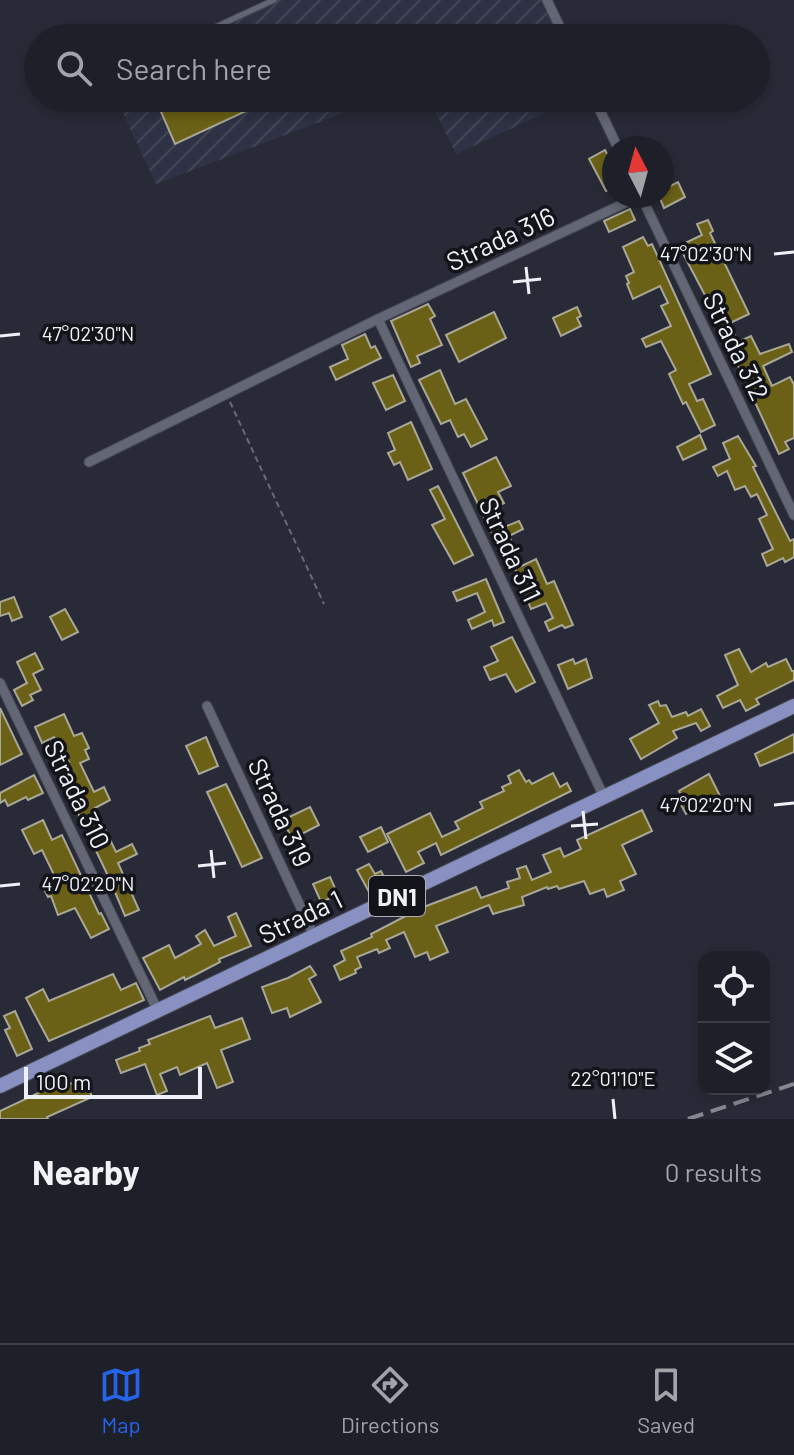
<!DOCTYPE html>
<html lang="en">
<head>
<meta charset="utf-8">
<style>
	:root { --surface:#1e2029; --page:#2b2d35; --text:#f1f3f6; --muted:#a1a3a8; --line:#3c3e46; --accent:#2563eb }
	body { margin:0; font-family:Barlow,sans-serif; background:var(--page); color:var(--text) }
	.controls { position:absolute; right:24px; bottom:24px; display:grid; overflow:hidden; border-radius:16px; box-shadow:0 4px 12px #0003 }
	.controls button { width:72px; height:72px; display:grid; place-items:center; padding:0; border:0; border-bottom:2px solid var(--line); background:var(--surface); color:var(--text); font:40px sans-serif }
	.compass { position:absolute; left:602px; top:136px; width:72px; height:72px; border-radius:50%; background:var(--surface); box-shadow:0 4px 12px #0003; rotate:354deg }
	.scale { position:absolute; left:24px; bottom:20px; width:178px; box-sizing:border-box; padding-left:8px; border:4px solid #eff1f9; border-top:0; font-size:22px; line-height:28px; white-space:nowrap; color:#eff1f9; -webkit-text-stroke:6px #131419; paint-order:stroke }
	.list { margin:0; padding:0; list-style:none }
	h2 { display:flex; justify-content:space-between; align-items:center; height:104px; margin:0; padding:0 32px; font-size:34px }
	h2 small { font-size:26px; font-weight:400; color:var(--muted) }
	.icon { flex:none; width:44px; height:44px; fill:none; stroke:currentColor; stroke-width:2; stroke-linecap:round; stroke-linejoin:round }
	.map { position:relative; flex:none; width:794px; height:1119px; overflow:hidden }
	.search { position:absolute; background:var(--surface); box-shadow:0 4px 12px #0003; left:24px; right:24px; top:24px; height:88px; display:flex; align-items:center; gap:20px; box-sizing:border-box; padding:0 28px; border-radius:44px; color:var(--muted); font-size:30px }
	.sheet { height:224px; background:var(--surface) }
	nav { display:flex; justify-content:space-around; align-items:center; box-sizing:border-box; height:112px; border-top:2px solid var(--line); background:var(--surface); font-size:22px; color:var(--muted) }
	nav a { display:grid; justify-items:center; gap:4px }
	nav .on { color:var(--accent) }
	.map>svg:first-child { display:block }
	.industrial { fill:url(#industrial-furrows) }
	.building { fill:#6b6116; stroke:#a9a797; stroke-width:2 }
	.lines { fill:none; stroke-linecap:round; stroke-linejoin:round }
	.service-casing { stroke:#464853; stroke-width:7 }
	.minor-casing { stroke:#464853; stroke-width:11 }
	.primary-casing { stroke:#464853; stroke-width:16 }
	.path { stroke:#686a75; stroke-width:2; stroke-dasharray:6 4; stroke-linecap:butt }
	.service { stroke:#636674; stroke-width:5 }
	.minor { stroke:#636674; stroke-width:9 }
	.primary { stroke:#8991c3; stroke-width:14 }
	.rail { stroke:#858892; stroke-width:4; stroke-dasharray:16 8; stroke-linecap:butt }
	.ticks { fill:none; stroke:#eff1f9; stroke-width:3 }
	.labels { text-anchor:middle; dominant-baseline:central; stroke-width:7; stroke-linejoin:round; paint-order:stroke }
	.shield { fill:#131419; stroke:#adafb6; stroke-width:2 }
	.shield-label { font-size:24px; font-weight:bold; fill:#eff1f9 }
	.street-label { font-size:26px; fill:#eff1f9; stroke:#131419 }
	.ticks-label { font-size:20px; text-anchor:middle; fill:#eff1f9; stroke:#131419; stroke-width:7; stroke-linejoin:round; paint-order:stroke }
</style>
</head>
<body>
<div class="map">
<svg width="794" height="1119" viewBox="0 0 794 1119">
	<defs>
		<pattern id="industrial-furrows" width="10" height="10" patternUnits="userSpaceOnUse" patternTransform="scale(2)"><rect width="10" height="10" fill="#2f3244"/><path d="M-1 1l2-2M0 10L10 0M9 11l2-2" fill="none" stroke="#434656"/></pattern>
	</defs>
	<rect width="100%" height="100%" fill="#282b37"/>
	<g class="industrial">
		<path d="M 278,0 L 544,0 L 562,38 L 193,38 Z"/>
		<path d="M 116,98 L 383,98 L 156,184 Z"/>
		<path d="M 429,98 L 577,98 L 456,154 Z"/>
	</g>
	<g class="building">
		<path d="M 155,98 L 274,98 L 175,144 Z"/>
		<path d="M 605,150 L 614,167 L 614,187 L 606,191 L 589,159 Z"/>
		<path d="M 678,182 L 685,197 L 664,208 L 659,196 L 662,196 L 662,190 Z"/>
		<path d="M 630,209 L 635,220 L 609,232 L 604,221 Z"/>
		<path d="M 708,220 L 713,231 L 710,233 L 749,314 L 730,323 L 738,342 L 751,336 L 760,354 L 789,344 L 792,352 L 763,366 L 772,386 L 790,377 L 794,385 L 794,438 L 785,442 L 789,449 L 779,454 L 715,316 L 724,312 L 715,295 L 707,299 L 679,246 L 702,235 L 697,224 Z"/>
		<path d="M 643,237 L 648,246 L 652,244 L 711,374 L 689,384 L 697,401 L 703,399 L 715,425 L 701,432 L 686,402 L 683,404 L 669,374 L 676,370 L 661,341 L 646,347 L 642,339 L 671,326 L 661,306 L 668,303 L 660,286 L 633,299 L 627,284 L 629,283 L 626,276 L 634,272 L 623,247 Z"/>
		<path d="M 428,304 L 435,316 L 430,319 L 442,345 L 417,356 L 420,363 L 411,367 L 391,321 Z"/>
		<path d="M 577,307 L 581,316 L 577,318 L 581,326 L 561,336 L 553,318 Z"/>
		<path d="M 494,312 L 506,338 L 459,362 L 446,335 Z"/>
		<path d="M 365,334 L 371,348 L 375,346 L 381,358 L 336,380 L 330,367 L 348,359 L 342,345 Z"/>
		<path d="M 440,370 L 455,404 L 466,399 L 487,439 L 471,447 L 464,434 L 458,437 L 450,420 L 441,424 L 419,380 Z"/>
		<path d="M 393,375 L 405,401 L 386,410 L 373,383 Z"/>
		<path d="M 411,422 L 432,469 L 408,480 L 400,462 L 394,465 L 388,453 L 395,450 L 388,433 Z"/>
		<path d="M 700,435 L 706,449 L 683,460 L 677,447 Z"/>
		<path d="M 738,436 L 756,466 L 753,467 L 790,541 L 794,539 L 794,557 L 785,562 L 783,558 L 767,566 L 762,554 L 773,549 L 759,519 L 767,515 L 757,494 L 751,497 L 745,486 L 735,490 L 727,471 L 718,476 L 713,467 L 730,459 L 723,443 Z"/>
		<path d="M 496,457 L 511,486 L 498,492 L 504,503 L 492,509 L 502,528 L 519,521 L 523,529 L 509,536 L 513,545 L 500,550 L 463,473 Z"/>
		<path d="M 438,486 L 473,555 L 454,564 L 432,525 L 445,519 L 430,490 Z"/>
		<path d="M 536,559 L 547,584 L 554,581 L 573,625 L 565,628 L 562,625 L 549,631 L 545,622 L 553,618 L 546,603 L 531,609 L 515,569 Z"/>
		<path d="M 486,579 L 504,622 L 494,626 L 492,620 L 472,629 L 468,620 L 485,612 L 477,593 L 457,601 L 453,592 Z"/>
		<path d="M 14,597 L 22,617 L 12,621 L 9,613 L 0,616 L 0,602 Z"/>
		<path d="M 65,609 L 78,632 L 62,640 L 50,617 Z"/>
		<path d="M 512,637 L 535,682 L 516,692 L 506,674 L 490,680 L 484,667 L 498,661 L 491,647 Z"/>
		<path d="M 739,649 L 751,672 L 766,663 L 768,667 L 786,659 L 792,671 L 794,671 L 794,680 L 756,699 L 759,704 L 746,711 L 740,700 L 723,708 L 717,696 L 738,685 L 725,655 Z"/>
		<path d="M 35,653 L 43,669 L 33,674 L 41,690 L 30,695 L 33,700 L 22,706 L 14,690 L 27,683 L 17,662 Z"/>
		<path d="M 573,659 L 575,664 L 586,659 L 592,678 L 568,689 L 558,665 Z"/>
		<path d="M 658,701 L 660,706 L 666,705 L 672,717 L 686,712 L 688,716 L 701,709 L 710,726 L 701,731 L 696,723 L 673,731 L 677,738 L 641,759 L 630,739 L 659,723 L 649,705 Z"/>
		<path d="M 0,708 L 22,754 L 0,765 Z"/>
		<path d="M 64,714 L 74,736 L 82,733 L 89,748 L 85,750 L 89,759 L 80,763 L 94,792 L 104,787 L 110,800 L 95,808 L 116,852 L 132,844 L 137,854 L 118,863 L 139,910 L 125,916 L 110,880 L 56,767 L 69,762 L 54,737 L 42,743 L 35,727 Z"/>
		<path d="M 794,734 L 794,752 L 760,766 L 755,754 Z"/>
		<path d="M 206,737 L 218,766 L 199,774 L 186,746 Z"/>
		<path d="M 519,770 L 526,782 L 529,780 L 532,784 L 553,773 L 560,787 L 567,783 L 571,791 L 441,855 L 436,843 L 418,852 L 424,863 L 406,872 L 387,834 L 430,813 L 442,837 L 459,829 L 455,822 L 483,808 L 480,802 L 504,791 L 502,787 L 511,783 L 508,776 Z"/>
		<path d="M 709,774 L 720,796 L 704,804 L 705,806 L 696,812 L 695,809 L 686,814 L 680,803 L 684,801 L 679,791 Z"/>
		<path d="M 34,775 L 43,793 L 28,800 L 26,797 L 8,806 L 5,800 L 0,803 L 0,793 Z"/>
		<path d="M 226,784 L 262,858 L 242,867 L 207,792 Z"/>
		<path d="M 310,807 L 319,825 L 292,839 L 283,820 Z"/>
		<path d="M 642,810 L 652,831 L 622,845 L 636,874 L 620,881 L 624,890 L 607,897 L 604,889 L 590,894 L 584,881 L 559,889 L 557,886 L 548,889 L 547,887 L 522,897 L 524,905 L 493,914 L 489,905 L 436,926 L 448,952 L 430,960 L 427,952 L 415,957 L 404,932 L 386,940 L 390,948 L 379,953 L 377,949 L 357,957 L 361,967 L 355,970 L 356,973 L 340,980 L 334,966 L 345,960 L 341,951 L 372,937 L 371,934 L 421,908 L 458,894 L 476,887 L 481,898 L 509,888 L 507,882 L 520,878 L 517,869 L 526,866 L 532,880 L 551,872 L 543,855 L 560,848 L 564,857 L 581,849 L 577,840 Z"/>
		<path d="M 43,820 L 52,840 L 62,835 L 99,914 L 101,913 L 109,929 L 91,938 L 75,908 L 58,915 L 51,896 L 48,897 L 44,889 L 58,883 L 42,850 L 34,854 L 22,830 Z"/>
		<path d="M 381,827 L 388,842 L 368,852 L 360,837 Z"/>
		<path d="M 369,864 L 375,874 L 381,871 L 387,883 L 369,892 L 357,870 Z"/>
		<path d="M 330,877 L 338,895 L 321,902 L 313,884 Z"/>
		<path d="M 236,913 L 251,946 L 219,959 L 220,962 L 197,974 L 185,980 L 184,977 L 160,990 L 143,958 L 169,945 L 175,958 L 201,944 L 196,936 L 205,930 L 214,946 L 236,936 L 228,917 Z"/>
		<path d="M 310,966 L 316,975 L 309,979 L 321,1002 L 290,1017 L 287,1008 L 272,1013 L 262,987 L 288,978 Z"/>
		<path d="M 113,974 L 121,990 L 136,983 L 144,1000 L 49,1041 L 26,998 L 43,989 L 49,1001 Z"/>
		<path d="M 15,1011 L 32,1049 L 17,1056 L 5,1030 L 10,1028 L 4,1016 Z"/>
		<path d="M 210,1016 L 215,1028 L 242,1018 L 250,1039 L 221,1050 L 233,1082 L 217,1088 L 207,1063 L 180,1075 L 177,1067 L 160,1074 L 167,1091 L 157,1095 L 145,1064 L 121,1073 L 116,1060 L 140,1051 L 139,1048 L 150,1044 L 148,1040 Z"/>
		<path d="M 85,1078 L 92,1097 L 47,1117 L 48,1119 L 0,1119 L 0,1111 L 49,1088 L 48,1084 L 60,1080 L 62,1087 Z"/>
	</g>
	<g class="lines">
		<defs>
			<path id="service" d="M 192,38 L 274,0"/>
			<g id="minor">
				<path d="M 547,0 L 565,38"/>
				<path d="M 594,98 L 618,148"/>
				<path d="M 641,196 L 794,515"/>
				<path d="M 378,319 L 604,797"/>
				<path d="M 89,462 L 378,319 L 640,196"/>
				<path d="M 0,683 L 158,1011"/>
				<path d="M 207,706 L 314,936"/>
			</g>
			<path id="primary" d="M 0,1086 L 794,706"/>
		</defs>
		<use href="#service" class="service-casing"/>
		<use href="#minor" class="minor-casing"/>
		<use href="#primary" class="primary-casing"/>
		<path class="path" d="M 230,402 L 324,604"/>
		<use href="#service" class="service"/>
		<use href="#minor" class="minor"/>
		<use href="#primary" class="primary"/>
		<path class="rail" d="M 688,1119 L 794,1084"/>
	</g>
	<path class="ticks" d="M 774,254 L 794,252M 526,267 L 529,294M 513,282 L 541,279M 0,336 L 20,334M 774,805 L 794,803M 583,811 L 586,839M 571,826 L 598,824M 211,850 L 214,878M 198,866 L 226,863M 0,886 L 20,884M 613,1099 L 615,1119"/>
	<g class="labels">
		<rect class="shield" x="369" y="876" width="56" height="40" rx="6"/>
		<g class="shield-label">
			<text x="397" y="896">DN1</text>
		</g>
		<g class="street-label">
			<text transform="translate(500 238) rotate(-25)">Strada 316</text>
			<text transform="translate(737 346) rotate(64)">Strada 312</text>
			<text transform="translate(511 549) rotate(65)">Strada 311</text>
			<text transform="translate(78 794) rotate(64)">Strada 310</text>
			<text transform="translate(281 812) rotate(65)">Strada 319</text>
			<text transform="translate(300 916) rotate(-26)">Strada 1</text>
		</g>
	</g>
	<g class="ticks-label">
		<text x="706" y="261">47°02'30"N</text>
		<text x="88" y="341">47°02'30"N</text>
		<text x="706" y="812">47°02'20"N</text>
		<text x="88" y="891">47°02'20"N</text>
		<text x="613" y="1086">22°01'10"E</text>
	</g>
</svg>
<div class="controls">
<button><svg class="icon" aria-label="locate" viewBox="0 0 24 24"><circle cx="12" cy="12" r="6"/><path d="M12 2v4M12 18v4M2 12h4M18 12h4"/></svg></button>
<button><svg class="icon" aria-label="layers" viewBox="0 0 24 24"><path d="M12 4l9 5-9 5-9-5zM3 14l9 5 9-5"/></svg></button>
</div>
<svg class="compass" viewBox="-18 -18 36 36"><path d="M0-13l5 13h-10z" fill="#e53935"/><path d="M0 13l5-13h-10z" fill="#a1a3a8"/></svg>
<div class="scale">100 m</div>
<div class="search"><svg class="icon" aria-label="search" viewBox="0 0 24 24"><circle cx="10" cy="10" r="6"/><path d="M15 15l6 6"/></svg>Search here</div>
</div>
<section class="sheet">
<h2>Nearby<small>0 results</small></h2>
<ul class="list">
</ul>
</section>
<nav>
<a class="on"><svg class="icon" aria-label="map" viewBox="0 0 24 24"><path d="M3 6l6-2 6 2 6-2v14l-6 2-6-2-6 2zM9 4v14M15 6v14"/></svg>Map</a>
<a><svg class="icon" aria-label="directions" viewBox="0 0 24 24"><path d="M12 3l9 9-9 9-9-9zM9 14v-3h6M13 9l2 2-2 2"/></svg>Directions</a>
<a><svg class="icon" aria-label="saved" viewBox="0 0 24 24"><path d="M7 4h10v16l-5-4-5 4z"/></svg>Saved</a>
</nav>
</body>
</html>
